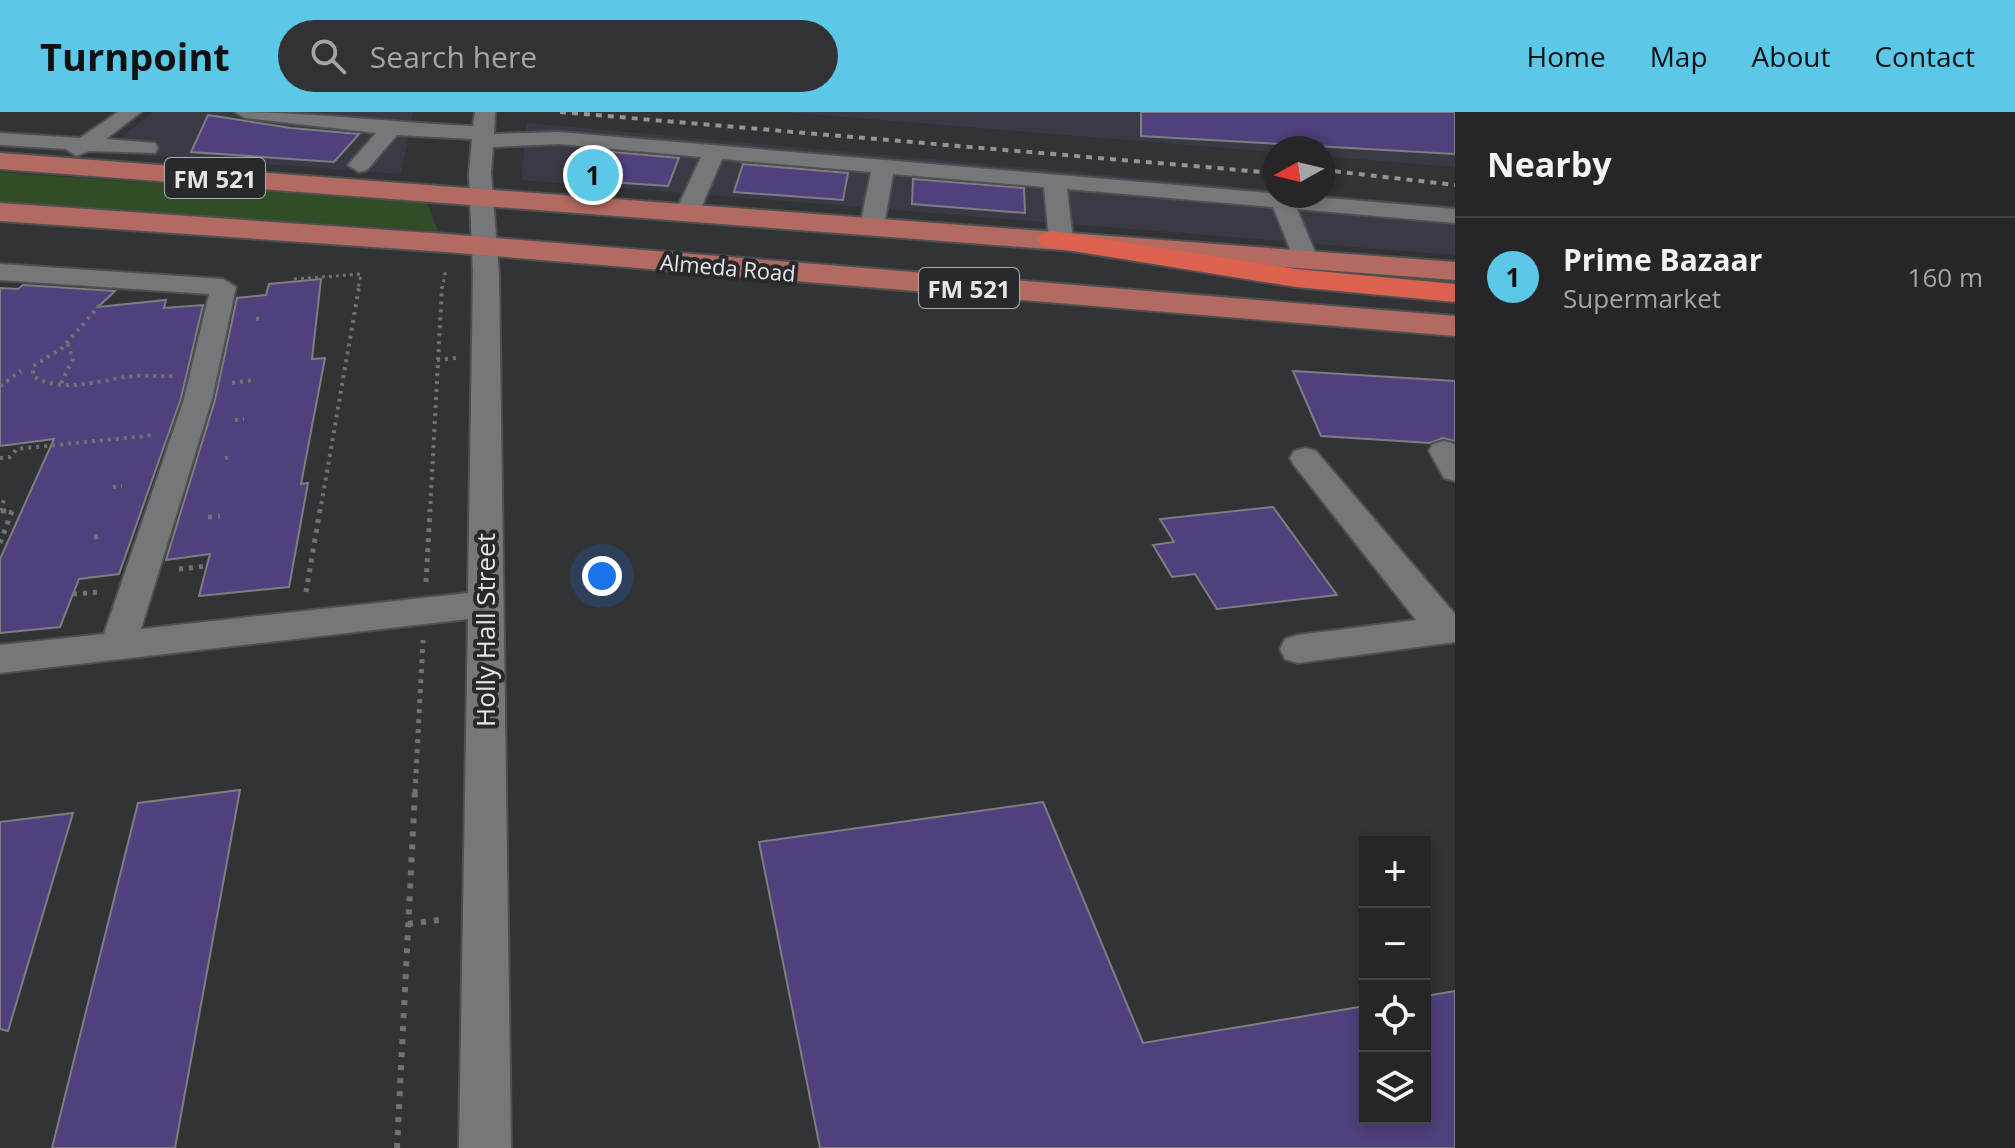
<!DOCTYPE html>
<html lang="en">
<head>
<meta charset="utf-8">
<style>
	:root { --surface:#262628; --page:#323234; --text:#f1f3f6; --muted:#a4a5a8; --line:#424345; --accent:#5bc8e7 }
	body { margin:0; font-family:"Open Sans",sans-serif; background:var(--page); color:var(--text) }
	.controls { position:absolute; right:24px; bottom:24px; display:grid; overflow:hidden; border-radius:0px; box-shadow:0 4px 12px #0003 }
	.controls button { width:72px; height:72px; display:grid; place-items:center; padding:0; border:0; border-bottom:2px solid var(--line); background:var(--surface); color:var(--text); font:40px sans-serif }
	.compass { position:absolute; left:1263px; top:24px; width:72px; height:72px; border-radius:50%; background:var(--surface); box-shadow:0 4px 12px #0003; rotate:262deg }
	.you { position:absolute; left:602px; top:464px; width:28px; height:28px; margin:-20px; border:6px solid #fff; border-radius:50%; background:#1a73e8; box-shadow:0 0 0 12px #1a73e833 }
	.badge { display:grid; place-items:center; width:52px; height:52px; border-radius:50%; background:var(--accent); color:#111; font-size:26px; font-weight:700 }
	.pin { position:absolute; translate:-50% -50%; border:4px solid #fff; box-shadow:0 2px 8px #0006 }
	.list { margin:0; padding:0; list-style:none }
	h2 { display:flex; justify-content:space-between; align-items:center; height:104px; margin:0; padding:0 32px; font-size:34px }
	h2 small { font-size:26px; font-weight:400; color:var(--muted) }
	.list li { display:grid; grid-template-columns:52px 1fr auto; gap:24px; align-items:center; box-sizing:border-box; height:120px; padding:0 32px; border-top:2px solid var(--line) }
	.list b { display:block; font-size:30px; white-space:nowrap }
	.list p { margin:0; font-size:26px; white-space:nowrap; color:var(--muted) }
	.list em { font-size:26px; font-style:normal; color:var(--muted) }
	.icon { flex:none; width:44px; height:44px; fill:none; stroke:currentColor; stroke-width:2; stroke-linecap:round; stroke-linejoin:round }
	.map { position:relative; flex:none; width:1455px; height:1036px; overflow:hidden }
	header { display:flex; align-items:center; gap:48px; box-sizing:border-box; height:112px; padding:0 40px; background:var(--accent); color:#111 }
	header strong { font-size:38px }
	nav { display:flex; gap:44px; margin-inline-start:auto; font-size:28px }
	.search { width:560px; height:72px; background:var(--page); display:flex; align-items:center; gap:20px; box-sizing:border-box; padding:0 28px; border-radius:44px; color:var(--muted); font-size:30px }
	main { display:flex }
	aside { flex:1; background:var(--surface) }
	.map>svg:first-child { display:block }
	.built { fill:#393b44 }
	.green { fill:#314d26 }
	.building { fill:#50407c; stroke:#7e7d81; stroke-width:2 }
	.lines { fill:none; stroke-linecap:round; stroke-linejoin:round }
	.minor-casing { stroke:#4e5052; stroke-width:4 }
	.major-casing { stroke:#4e5052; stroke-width:4 }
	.highway-casing { stroke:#4e5052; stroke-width:4 }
	.path-far3 { stroke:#717274; stroke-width:3; stroke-dasharray:3 4; stroke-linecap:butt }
	.path-far2 { stroke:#717274; stroke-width:4; stroke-dasharray:3 5; stroke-linecap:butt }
	.path-far1 { stroke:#717274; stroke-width:5; stroke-dasharray:4 6; stroke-linecap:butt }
	.path { stroke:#717274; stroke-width:6; stroke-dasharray:5 8; stroke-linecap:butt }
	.minor { fill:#76777a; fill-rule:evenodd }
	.major { fill:#b36a60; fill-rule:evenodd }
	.highway { fill:#dc624f; fill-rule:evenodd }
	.rail { stroke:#939496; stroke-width:4; stroke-dasharray:6 6; stroke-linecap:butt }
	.labels { text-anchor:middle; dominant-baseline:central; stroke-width:8; stroke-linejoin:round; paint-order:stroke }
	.far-street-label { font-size:22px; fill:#e5e5e7; stroke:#28292c }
	.shield { fill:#28292c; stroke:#acadaf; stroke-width:2 }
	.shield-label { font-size:24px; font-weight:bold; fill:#e5e5e7 }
	.street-label { font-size:26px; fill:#e5e5e7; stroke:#28292c }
</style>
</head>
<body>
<header>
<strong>Turnpoint</strong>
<div class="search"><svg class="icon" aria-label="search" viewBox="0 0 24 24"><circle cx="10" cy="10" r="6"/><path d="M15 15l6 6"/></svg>Search here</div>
<nav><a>Home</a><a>Map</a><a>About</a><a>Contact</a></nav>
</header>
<main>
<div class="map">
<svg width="1455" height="1036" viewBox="0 0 1455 1036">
	<rect width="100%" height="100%" fill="#323336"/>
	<g class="built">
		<path d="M 153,0 L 413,0 L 401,62 L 102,40 Z"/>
		<path d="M 784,0 L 1455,0 L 1455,55 L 1323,44 L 1323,36 L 1275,36 L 1275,40 Z"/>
		<path d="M 527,11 L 1275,78 L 1275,84 L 1323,83 L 1455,94 L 1455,143 L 521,68 Z"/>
	</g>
	<path class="green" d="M 0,60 L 427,91 L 438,119 L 0,91 Z"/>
	<g class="building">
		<path d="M 1141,0 L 1455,0 L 1455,42 L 1141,24 Z"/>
		<path d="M 208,3 L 291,16 L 359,22 L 334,50 L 191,40 Z"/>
		<path d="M 580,37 L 679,46 L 668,74 L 565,67 Z"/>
		<path d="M 743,52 L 848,61 L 843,88 L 734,80 Z"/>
		<path d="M 913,67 L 1024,76 L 1025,101 L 912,92 Z"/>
		<path d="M 321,167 L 312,247 L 325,246 L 301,372 L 308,371 L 289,475 L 199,484 L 210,442 L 166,448 L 215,288 L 237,186 L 266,183 L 269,172 Z"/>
		<path d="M 23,173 L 115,179 L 98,195 L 166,188 L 164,196 L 203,193 L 181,286 L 119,462 L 79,467 L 60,515 L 0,521 L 0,447 L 54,327 L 0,334 L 0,176 L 18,177 Z"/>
		<path d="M 1293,259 L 1455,269 L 1455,329 L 1443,326 L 1430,331 L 1321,324 Z"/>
		<path d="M 1273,395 L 1337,483 L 1217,497 L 1195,462 L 1172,465 L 1153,433 L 1174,430 L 1160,407 Z"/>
		<path d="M 240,678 L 175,1036 L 52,1036 L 138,691 Z"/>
		<path d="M 1043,690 L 1143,931 L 1365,894 L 1365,1006 L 1425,1006 L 1425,884 L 1455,879 L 1455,1036 L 820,1036 L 759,730 Z"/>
		<path d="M 73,701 L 8,919 L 0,917 L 0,710 Z"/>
	</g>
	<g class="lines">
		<defs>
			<g id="minor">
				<path d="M 118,0 L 141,0 L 106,27 L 155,31 L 158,36 L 155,41 L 89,39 L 76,44 L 66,37 L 0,33 L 0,21 L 80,26 Z"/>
				<path d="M 235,0 C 315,0 394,11 473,14 L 475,0 L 495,0 L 494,22 L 559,20 L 1455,97 L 1455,111 L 1297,97 L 1318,147 L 1306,154 L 1294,147 L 1273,95 L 1067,77 L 1073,128 L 1061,135 L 1049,128 L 1044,75 L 893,62 L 884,114 L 872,121 L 860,114 L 871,60 L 722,47 L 699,101 L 687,108 L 675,101 L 701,45 L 559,32 L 493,35 L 491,61 L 499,162 L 511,1036 L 459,1036 L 468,507 L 0,561 L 0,533 L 104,522 L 184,287 L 209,182 L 0,168 L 0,152 L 223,167 L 236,175 L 212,287 L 141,517 L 468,481 L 473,162 L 469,61 L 472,27 L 397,23 L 367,58 L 359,60 L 348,53 L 376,21 L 245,6 Z"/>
				<path d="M 1444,329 L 1455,332 L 1455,369 L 1444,366 L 1429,339 L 1433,332 Z"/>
				<path d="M 1305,336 L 1316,339 L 1455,502 L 1455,530 L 1298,551 L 1285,547 L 1280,537 L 1285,527 L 1298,523 L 1416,508 L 1294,353 L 1290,346 L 1294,339 Z"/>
			</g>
			<g id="major">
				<path d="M 0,41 L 1455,150 L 1455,168 L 0,57 Z"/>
				<path d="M 0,91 L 446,122 L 1455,204 L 1455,224 L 446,140 L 0,109 Z"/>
			</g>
			<path id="highway" d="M 1052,119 L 1296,157 L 1455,172 L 1455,190 L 1296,175 L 1042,134 L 1037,128 L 1042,122 Z"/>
		</defs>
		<use href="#minor" class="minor-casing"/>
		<use href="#major" class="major-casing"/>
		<use href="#highway" class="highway-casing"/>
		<g class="path-far3">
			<path d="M 294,167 L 361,162 L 358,177"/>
			<path d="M 442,177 L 446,157"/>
		</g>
		<g class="path-far2">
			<path d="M 100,193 L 62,236 L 33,254 L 33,264 C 65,283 100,267 134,264 C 147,263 160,265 173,264"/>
			<path d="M 256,207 L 262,206"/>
			<path d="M 437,248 L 456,246"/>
			<path d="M 61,271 L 73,247 L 67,230"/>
			<path d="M 232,271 L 253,268"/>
			<path d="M 0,274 L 21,259"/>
			<path d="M 235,308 L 244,307"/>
			<path d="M 0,346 L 10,345 L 17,337 L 154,323"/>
			<path d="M 225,346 L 233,345"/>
			<path d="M 113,375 L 122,374"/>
			<path d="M 1,399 L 4,387"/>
			<path d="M 1,399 L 12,400"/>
			<path d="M 320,400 L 359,175"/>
			<path d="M 430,400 L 442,175"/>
		</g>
		<g class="path-far1">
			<path d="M 208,405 L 220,404"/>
			<path d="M 94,425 L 104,424"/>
			<path d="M 0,431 L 12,399 L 1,399"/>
			<path d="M 179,457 L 207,454"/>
			<path d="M 426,470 L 430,398"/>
			<path d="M 306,480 L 320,398"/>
			<path d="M 73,482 L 100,480"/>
			<path d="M 415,681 L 423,528"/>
		</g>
		<g class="path">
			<path d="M 408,812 L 446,807"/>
			<path d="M 397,1036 L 415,679"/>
		</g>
		<use href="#minor" class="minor"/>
		<use href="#major" class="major"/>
		<use href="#highway" class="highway"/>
		<g class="rail">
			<path d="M 560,0 L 1275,61"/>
			<path d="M 1323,58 L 1455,73"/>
		</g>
	</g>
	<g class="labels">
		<g class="far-street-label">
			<text transform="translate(728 155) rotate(5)">Almeda Road</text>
		</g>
		<g class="shield">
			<rect x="165" y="46" width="100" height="40" rx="6"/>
			<rect x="919" y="156" width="100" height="40" rx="6"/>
		</g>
		<g class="shield-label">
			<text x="215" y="66">FM 521</text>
			<text x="969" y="176">FM 521</text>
		</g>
		<g class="street-label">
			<text transform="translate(485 518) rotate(-90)">Holly Hall Street</text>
		</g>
	</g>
</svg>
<div class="controls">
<button>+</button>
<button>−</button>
<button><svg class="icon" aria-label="locate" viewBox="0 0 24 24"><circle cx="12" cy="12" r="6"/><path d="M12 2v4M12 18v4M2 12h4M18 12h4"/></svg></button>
<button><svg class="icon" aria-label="layers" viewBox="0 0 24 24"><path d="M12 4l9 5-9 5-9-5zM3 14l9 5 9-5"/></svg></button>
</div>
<svg class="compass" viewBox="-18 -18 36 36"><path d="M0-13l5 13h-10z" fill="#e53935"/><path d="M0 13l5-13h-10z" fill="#a4a5a8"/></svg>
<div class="you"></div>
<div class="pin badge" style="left:593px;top:63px">1</div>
</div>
<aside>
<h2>Nearby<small></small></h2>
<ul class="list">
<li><span class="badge">1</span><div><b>Prime Bazaar</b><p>Supermarket</p></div><em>160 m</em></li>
</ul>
</aside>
</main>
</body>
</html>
